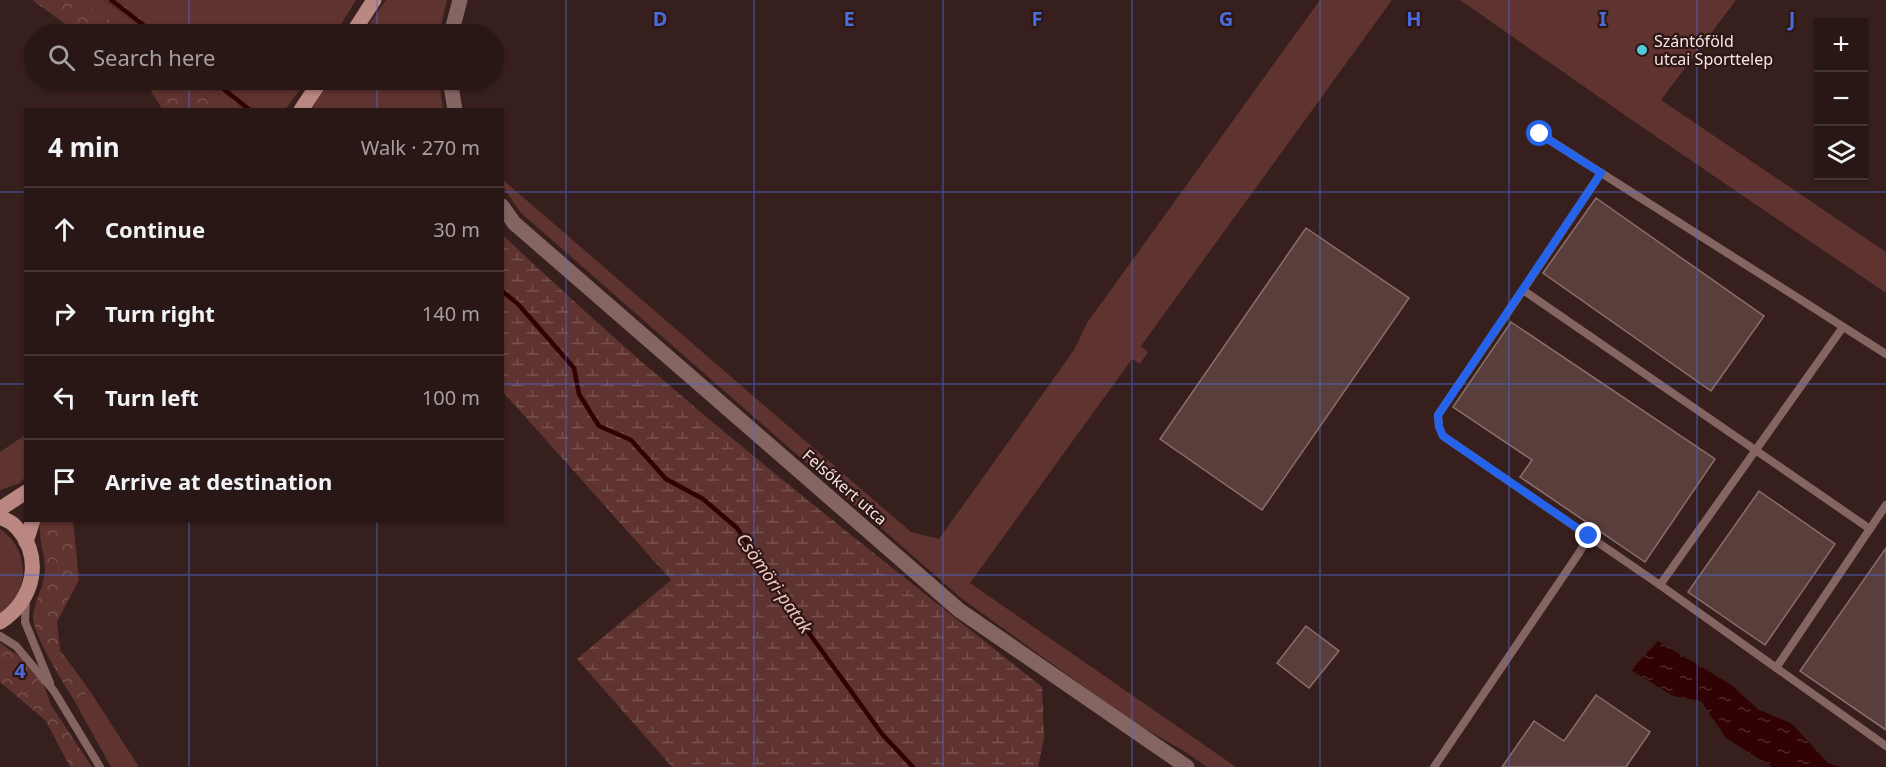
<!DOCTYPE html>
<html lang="en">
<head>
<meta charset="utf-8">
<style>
	:root { --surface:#291716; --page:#352423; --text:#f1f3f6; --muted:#a59fa1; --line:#453635 }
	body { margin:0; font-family:"Noto Sans",sans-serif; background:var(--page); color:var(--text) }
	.controls { position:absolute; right:18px; top:18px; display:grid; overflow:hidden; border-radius:0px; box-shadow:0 2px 4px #0004 }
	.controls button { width:54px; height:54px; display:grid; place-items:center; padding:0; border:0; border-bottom:2px solid var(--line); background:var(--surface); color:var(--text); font:30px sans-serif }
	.stop { position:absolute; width:18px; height:18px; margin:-14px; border:4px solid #2563eb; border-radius:50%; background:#fff }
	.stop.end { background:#2563eb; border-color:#fff; box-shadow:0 2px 6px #0008 }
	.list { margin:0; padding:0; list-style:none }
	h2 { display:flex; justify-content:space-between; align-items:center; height:78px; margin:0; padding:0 24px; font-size:26px }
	h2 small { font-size:20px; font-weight:400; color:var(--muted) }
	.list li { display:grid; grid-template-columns:39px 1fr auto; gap:18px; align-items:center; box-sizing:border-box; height:84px; padding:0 24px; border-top:2px solid var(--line) }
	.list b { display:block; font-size:22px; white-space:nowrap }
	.list em { font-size:20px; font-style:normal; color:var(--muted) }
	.icon { flex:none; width:33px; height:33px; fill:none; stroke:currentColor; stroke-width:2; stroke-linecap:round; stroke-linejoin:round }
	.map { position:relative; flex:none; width:1886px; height:767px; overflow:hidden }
	.search { position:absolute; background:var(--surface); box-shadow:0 2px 4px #0004; left:24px; top:24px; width:480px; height:66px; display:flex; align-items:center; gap:15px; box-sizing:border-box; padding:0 21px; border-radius:33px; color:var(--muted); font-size:22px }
	.panel { position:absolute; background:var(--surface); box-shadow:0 2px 4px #0004; left:24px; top:108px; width:480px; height:414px; border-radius:0px }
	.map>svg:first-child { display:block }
	.green { fill:#5f332f }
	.forest { fill:url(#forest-crowns) }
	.wetland { fill:url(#wetland-marsh) }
	.water { fill:url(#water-ripples) }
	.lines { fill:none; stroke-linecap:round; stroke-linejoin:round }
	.stream { stroke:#300203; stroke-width:4.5 }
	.building { fill:#593e3b; stroke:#8c6f6b; stroke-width:1.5 }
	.service { stroke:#856561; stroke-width:8 }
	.tertiary { stroke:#856561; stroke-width:15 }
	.secondary { stroke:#ba8781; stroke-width:15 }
	.route { stroke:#2563eb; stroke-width:8 }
	.grid { fill:none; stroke:#496cda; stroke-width:1.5; stroke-opacity:0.55 }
	.poi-dot { fill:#52cbd9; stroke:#2d1614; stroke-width:2 }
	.labels { text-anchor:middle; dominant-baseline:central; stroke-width:4.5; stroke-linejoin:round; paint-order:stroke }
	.poi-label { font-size:16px; fill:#f8e6e4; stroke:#2d1614; text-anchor:start }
	.street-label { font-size:16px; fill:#f8e6e4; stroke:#2d1614 }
	.water-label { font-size:18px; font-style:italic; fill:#f2c7c1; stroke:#2d1614 }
	.grid-label { font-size:20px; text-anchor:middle; font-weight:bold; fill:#496cda; stroke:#2d1614; stroke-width:4.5; stroke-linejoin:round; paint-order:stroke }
</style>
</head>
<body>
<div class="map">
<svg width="1886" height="767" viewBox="0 0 1886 767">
	<defs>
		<pattern id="forest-crowns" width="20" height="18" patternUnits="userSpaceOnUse" patternTransform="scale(1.5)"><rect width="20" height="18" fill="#5f332f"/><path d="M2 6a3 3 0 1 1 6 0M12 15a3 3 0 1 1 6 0" fill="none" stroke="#77514d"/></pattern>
		<pattern id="wetland-marsh" width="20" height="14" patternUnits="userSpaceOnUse" patternTransform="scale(1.5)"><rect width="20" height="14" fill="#5f332f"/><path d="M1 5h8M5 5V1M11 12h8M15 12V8" fill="none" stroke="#77514d"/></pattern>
		<pattern id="water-ripples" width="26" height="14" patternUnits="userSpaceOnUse" patternTransform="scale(1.5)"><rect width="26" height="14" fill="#300203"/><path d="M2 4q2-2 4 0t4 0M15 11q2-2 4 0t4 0" fill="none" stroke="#4f2728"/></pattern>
	</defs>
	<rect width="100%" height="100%" fill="#371f1d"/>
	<g class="green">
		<path d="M 84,0 L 104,0 L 149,34 L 128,34 Z"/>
		<path d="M 117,0 L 356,0 L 335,34 L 161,34 Z"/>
		<path d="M 386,0 L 447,0 L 439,34 L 362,34 Z"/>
		<path d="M 1320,0 L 1392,0 L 1141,346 L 1148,352 L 1140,364 L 1132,359 L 970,583 L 1236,767 L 1207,767 L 1184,751 L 1133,722 L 961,598 L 521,213 L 503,187 L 502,179 L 911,532 L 939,539 L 1074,350 L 1087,323 Z"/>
		<path d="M 1460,0 L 1736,0 L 1661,100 L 1886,252 L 1886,293 L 1642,127 Z"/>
		<path d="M 184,80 L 206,80 L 244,109 L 221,109 Z"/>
		<path d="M 219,80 L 307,80 L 285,110 L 257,109 Z"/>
		<path d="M 330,80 L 439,80 L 443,109 L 309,110 Z"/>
		<path d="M 25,435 L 25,477 L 20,483 L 0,490 L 0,452 Z"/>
		<path d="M 0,529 C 24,545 30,577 14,600 C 10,605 5,609 0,613 Z"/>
		<path d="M 90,691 L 139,767 L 111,767 L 75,702 Z"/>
	</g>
	<g class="forest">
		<path d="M 32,0 L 84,0 L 128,34 L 79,34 Z"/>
		<path d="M 140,80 L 184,80 L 221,109 L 162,109 L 148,86 Z"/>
		<path d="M 398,80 L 433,80 L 436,109 L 425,109 L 413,94 L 415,86 L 411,81 L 402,82 Z"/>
		<path d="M 40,521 L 73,521 L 79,580 L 57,622 L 60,650 L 90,691 L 75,702 C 65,685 31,633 33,615 C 35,600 44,586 45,571 C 45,553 38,538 40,521 Z"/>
		<path d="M 0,643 L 26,661 L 43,683 L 51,705 L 92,767 L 70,767 L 46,721 L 0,682 Z"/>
	</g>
	<g class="wetland">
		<path d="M 105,0 L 117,0 L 161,34 L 149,34 Z"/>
		<path d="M 206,80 L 219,80 L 257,109 L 244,109 Z"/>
		<path d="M 502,234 C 671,397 858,540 1042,687 L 1044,738 L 1038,767 L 672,767 L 577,659 L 671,580 L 503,392 Z"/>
	</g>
	<path class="water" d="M 1658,641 L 1730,684 L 1759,710 L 1791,723 L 1828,763 L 1840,767 L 1772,767 L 1726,738 L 1701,701 L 1673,696 L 1631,670 Z"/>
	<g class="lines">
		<g class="stream">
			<path d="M 111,0 L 155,34"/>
			<path d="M 212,80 L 250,110"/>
			<path d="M 502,291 L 518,304 L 574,368 L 579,394 L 599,426 L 631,440 L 666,479 L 703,499 L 737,528 L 785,600 L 882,734 L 913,767"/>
		</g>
	</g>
	<g class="building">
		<path d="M 1596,198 L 1764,316 L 1711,391 L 1543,273 Z"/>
		<path d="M 1306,228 L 1409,298 L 1262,510 L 1160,439 Z"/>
		<path d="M 1511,322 L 1715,459 L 1645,562 L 1520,477 L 1532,460 L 1453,407 Z"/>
		<path d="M 1759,491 L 1835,544 L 1765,645 L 1688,592 Z"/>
		<path d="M 1886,548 L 1886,730 L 1800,671 Z"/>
		<path d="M 1306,626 L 1339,651 L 1309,688 L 1277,663 Z"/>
		<path d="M 1596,695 L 1650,732 L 1626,767 L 1502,767 L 1534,721 L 1564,741 Z"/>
	</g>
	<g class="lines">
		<g class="service">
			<path d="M 1540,134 L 1886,354"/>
			<path d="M 1523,290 L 1601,173"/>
			<path d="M 1843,327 L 1660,585 L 1443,436 L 1439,427 L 1438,415 L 1523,290 L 1870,529"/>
			<path d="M 1660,585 L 1886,746"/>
			<path d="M 26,598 L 25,622 L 50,683"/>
			<path d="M 0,636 L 16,646 L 54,691 L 100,767"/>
			<path d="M 1776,668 L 1886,505"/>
			<path d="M 1434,767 L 1579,553 L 1589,536"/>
		</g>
		<g class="tertiary">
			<path d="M 451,34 L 460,0"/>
			<path d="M 450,80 L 455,110"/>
			<path d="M 502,206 L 514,223 L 959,610 L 1187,767"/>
		</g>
		<g class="secondary">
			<path d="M 352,34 L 374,0"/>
			<path d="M 301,110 L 321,80"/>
			<path d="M 0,509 L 26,492"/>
			<path d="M 0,517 C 4,519 9,521 13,524 C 45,553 35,601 0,622"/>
			<path d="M 26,542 L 33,520"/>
		</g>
	</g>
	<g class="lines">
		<path class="route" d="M 1540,134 L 1601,173 L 1438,415 L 1439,427 L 1443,436 L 1589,536"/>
	</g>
	<path class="grid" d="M 189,0 L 189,34M 377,0 L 377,34M 566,0 L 566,767M 754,0 L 754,767M 943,0 L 943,767M 1132,0 L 1132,767M 1320,0 L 1320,767M 1509,0 L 1509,767M 1697,0 L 1697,767M 189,80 L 189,110M 377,80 L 377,110M 0,192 L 26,192M 502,192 L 1886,192M 0,384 L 26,384M 502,384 L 1886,384M 189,520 L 189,767M 377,520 L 377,767M 0,575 L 1886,575"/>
	<circle class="poi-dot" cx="1642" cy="50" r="6"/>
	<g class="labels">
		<g class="poi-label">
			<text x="1654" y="41">Szántóföld<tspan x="1654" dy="18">utcai Sporttelep</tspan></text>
		</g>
		<g class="street-label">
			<text transform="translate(845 487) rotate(41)">Felsőkert utca</text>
		</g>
		<g class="water-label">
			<text transform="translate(775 583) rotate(55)">Csömöri-patak</text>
		</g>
	</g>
	<g class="grid-label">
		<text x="660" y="26">D</text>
		<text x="849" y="26">E</text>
		<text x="1037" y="26">F</text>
		<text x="1226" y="26">G</text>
		<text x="1414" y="26">H</text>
		<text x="1603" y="26">I</text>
		<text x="1792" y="26">J</text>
		<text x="20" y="678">4</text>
	</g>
</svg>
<div class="controls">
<button>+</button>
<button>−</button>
<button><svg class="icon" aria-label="layers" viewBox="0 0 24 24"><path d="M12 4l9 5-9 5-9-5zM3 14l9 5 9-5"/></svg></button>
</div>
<div class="stop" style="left:1540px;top:134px"></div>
<div class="stop end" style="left:1589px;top:536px"></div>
<div class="search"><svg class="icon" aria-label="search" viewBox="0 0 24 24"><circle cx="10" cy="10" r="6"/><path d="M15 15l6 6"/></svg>Search here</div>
<section class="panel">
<h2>4 min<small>Walk · 270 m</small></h2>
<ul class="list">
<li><svg class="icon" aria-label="ahead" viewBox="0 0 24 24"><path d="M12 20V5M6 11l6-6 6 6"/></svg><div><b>Continue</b></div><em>30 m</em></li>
<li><svg class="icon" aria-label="right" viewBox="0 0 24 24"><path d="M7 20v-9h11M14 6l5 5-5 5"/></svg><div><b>Turn right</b></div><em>140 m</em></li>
<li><svg class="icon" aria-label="left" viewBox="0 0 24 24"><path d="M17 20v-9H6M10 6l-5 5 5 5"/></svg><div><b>Turn left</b></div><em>100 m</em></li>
<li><svg class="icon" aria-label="arrive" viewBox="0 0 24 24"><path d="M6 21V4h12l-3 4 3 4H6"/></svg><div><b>Arrive at destination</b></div></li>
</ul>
</section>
</div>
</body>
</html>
